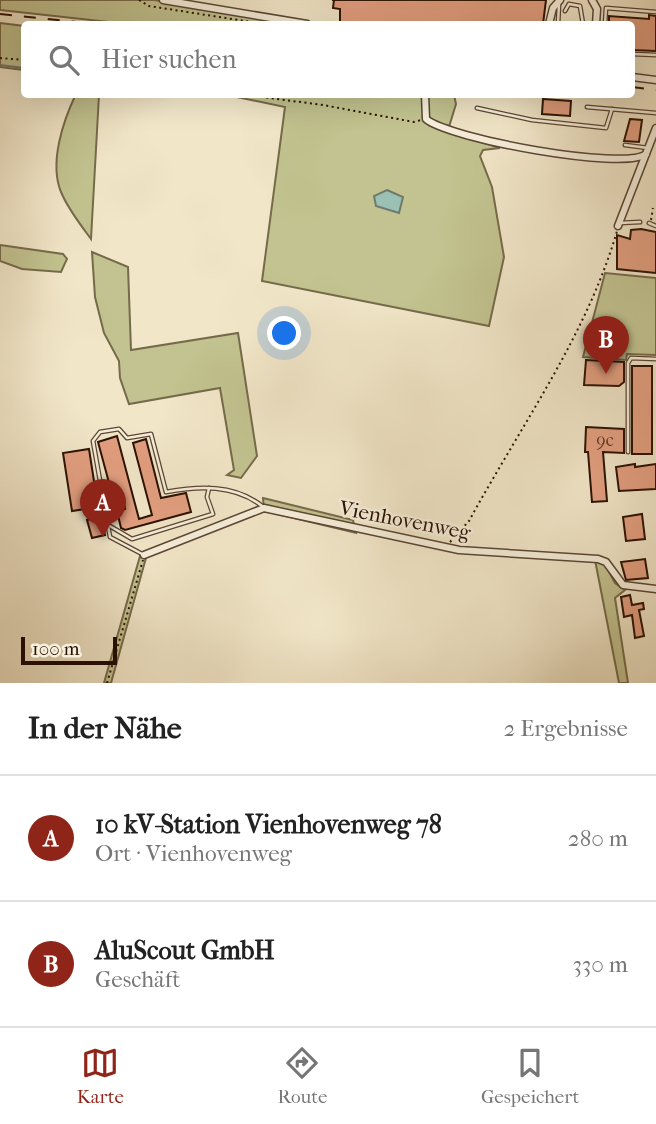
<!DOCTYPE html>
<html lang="de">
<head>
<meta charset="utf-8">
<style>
	:root { --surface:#fff; --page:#f2f2f2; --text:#222; --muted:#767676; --line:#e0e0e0; --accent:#8f2418 }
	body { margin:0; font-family:"IM FELL French Canon",serif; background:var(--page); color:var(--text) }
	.scale { position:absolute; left:21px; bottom:18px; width:96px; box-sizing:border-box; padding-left:7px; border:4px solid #2b1103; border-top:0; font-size:19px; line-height:24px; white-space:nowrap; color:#2b1103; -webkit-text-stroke:5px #f6efdb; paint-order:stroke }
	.you { position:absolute; left:285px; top:334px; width:24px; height:24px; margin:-18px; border:5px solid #fff; border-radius:50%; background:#1a73e8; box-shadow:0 0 0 10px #1a73e833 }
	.badge { display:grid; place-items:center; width:46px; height:46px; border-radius:50%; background:var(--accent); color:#fff; font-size:23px; font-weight:700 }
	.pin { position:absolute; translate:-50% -58px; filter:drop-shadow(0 2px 4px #0008) }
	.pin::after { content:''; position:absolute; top:37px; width:24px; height:21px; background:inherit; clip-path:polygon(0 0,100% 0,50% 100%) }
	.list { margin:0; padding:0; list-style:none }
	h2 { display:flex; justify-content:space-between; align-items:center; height:91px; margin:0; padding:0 28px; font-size:30px }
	h2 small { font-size:23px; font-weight:400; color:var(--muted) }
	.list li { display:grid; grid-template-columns:46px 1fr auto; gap:21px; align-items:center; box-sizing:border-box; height:126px; padding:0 28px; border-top:2px solid var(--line) }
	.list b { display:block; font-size:26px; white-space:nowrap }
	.list p { margin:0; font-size:23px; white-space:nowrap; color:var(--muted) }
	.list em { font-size:23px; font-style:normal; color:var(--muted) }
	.icon { flex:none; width:38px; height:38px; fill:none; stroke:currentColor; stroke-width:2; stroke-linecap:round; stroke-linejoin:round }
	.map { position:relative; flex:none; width:656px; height:683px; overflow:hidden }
	.search { position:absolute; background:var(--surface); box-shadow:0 7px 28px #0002; left:21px; right:21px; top:21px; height:77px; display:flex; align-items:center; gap:18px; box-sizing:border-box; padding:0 24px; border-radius:7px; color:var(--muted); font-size:26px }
	.sheet { height:343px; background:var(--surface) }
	nav { display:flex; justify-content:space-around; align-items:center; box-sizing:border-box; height:98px; border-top:2px solid var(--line); background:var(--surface); font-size:19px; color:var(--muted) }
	nav a { display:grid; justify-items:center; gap:4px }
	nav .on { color:var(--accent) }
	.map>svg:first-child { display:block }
	.green { fill:#c2c390; stroke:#766a4a; stroke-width:2 }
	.water { fill:#9bc0b4; stroke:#6e7a6d; stroke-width:2 }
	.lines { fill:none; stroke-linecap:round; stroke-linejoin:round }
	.stream { stroke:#6e7a6d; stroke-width:2 }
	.building { fill:#e39f80; stroke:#2b1103; stroke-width:2 }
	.service-casing { stroke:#5c4634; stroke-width:5 }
	.minor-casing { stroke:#5c4634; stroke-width:9 }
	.path { stroke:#2b1103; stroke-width:2; stroke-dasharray:2 3.5; stroke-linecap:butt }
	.service { stroke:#f6efdb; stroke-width:2.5 }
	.minor { stroke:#f6efdb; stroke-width:6 }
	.rail { stroke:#2b1103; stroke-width:2; stroke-dasharray:12 12; stroke-linecap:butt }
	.labels { text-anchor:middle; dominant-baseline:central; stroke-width:5; stroke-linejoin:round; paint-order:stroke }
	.number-label { font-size:18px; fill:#593422 }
	.street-label { font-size:21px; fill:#2b1103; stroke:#f6efdb }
</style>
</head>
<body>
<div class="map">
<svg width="656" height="683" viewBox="0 0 656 683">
	<rect width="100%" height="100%" fill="#f1e6c8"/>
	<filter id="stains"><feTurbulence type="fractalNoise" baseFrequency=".00286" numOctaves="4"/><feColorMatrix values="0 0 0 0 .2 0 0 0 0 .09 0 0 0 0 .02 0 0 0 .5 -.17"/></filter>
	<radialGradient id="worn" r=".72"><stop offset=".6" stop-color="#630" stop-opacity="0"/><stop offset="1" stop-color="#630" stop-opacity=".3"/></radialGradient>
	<g class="green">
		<path d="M 0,0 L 154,0 L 297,24 L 127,24 L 0,10 Z"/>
		<path d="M 0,23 L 24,26 L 24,70 L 0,67 Z"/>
		<path d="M 76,94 L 99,95 L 91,239 C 80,224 68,209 61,192 C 49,163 63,121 76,94 Z"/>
		<path d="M 227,95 L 454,95 L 456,104 L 449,127 L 428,125 L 500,148 L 483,150 L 480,156 L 492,187 L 504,257 L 489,326 L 262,281 L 285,107 Z"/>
		<path d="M 0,245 L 63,254 L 67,259 L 61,272 L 22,269 L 0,261 Z"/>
		<path d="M 92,252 L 128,267 L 131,350 L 238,333 L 257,456 L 241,478 L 227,475 L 234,470 L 220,388 L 129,404 L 120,378 L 119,361 L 104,333 L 95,297 Z"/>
		<path d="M 605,273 L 656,278 L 656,355 L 627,354 L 626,360 L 583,357 Z"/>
		<path d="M 263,498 L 353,520 L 356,533 L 269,512 L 264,510 Z"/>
		<path d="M 140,556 L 146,558 L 111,683 L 104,683 Z"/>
		<path d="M 595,560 L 604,562 L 615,583 L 625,590 L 615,598 L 628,683 L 619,683 Z"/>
	</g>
	<path class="water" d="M 387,190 L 403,197 L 399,213 L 376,206 L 374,196 Z"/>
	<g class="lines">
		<path class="stream" d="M 0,65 L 24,68"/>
	</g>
	<g class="building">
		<path d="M 334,0 L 546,0 L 543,24 L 352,24 L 340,23 L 340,9 L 333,8 Z"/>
		<path d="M 649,15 L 656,16 L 656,51 L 632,50 L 632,24 L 609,24 L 609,16 L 649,19 Z"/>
		<path d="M 543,99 L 571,101 L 570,116 L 542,114 Z"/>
		<path d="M 630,119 L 642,120 L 639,142 L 624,141 Z"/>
		<path d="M 641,229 L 656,232 L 656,273 L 617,269 L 617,235 L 630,239 L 631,230 Z"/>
		<path d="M 586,360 L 624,362 L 624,382 L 619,386 L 584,385 Z"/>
		<rect x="632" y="366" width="20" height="88"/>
		<path d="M 586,427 L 624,429 L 624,453 L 603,452 L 607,501 L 592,502 L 588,452 L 585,452 Z"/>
		<path d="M 117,436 L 139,519 L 152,515 L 133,443 L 146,439 L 161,498 L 186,493 L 191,512 L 125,530 L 121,528 L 117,511 L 125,509 L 124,503 L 115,505 L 98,442 Z"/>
		<path d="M 89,449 L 98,507 L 72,511 L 63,453 Z"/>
		<path d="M 635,464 L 635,467 L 656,464 L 656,489 L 619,491 L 616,467 Z"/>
		<path d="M 642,514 L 645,539 L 626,541 L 623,517 Z"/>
		<path d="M 100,516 L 105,535 L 92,538 L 87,520 Z"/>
		<path d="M 645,559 L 648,578 L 626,580 L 621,562 Z"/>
		<path d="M 630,595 L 632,605 L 643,603 L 644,609 L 639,610 L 644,636 L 635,638 L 632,615 L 624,617 L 621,597 Z"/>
	</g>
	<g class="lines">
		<defs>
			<g id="service">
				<path d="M 565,11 L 569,4 L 580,6 L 583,24"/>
				<path d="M 558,24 L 559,4"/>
				<path d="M 605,24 L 606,8 L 656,12"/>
				<path d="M 632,54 L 656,55"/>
				<path d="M 587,107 L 656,113"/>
				<path d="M 477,108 L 532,120 L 606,128 L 612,109"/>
				<path d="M 625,145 L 648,148"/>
				<path d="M 620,223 L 640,222"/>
				<path d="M 649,223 L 656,226"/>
				<path d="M 628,452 L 628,363 L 631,358 L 656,359"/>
				<path d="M 108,525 L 132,539 L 213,514 L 207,497 L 209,488"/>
				<path d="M 144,555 L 110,537 L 93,441 L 100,432 L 119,429 L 127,438 L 151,434 L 166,492 C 199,486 234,484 262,506"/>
			</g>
			<g id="minor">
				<path d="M 163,0 L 307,24"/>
				<path d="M 592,0 L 597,9 L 596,24"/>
				<path d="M 549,24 L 553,8 L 560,0"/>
				<path d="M 632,77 L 656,80"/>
				<path d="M 425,94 L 426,119 C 450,139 624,171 646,154"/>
				<path d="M 618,226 L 656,128"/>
				<path d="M 144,555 L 264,508 L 459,550 L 598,559 L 606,562 L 623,585 L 656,589"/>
			</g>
		</defs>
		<use href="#service" class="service-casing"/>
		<use href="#minor" class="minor-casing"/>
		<g class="path">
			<path d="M 139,0 L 149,6 L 264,24"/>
			<path d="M 332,0 L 334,0"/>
			<path d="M 0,58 L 24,60"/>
			<path d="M 239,94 L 323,105 L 414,122 L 421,120"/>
			<path d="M 651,220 L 653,208"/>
			<path d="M 450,542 L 469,521 C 520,427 587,335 617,231"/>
			<path d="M 107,683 L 143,560"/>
		</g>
		<use href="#service" class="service"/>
		<use href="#minor" class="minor"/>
		<g class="rail">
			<path d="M 0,14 L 96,24"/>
			<path d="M 632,87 L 656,90"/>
		</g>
	</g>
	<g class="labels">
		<g class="number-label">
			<text x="605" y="440">9c</text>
		</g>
		<g class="street-label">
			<text transform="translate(405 520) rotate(11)">Vienhovenweg</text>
		</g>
	</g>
	<rect width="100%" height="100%" filter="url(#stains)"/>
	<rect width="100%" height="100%" fill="url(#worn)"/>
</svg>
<div class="scale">100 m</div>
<div class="you"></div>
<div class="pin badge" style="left:103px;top:537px">A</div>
<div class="pin badge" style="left:606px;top:374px">B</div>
<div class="search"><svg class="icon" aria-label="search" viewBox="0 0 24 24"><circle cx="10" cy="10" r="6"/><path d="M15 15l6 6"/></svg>Hier suchen</div>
</div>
<section class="sheet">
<h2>In der Nähe<small>2 Ergebnisse</small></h2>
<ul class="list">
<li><span class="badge">A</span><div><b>10 kV-Station Vienhovenweg 78</b><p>Ort · Vienhovenweg</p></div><em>280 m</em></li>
<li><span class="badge">B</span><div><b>AluScout GmbH</b><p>Geschäft</p></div><em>330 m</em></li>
</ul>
</section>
<nav>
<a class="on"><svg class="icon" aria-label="map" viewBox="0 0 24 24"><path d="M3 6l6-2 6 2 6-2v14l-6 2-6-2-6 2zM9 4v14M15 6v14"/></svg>Karte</a>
<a><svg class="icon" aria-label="directions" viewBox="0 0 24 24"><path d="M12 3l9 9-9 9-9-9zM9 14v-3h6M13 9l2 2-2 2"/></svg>Route</a>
<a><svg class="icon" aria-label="saved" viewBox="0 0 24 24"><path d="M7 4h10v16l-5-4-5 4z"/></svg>Gespeichert</a>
</nav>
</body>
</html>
